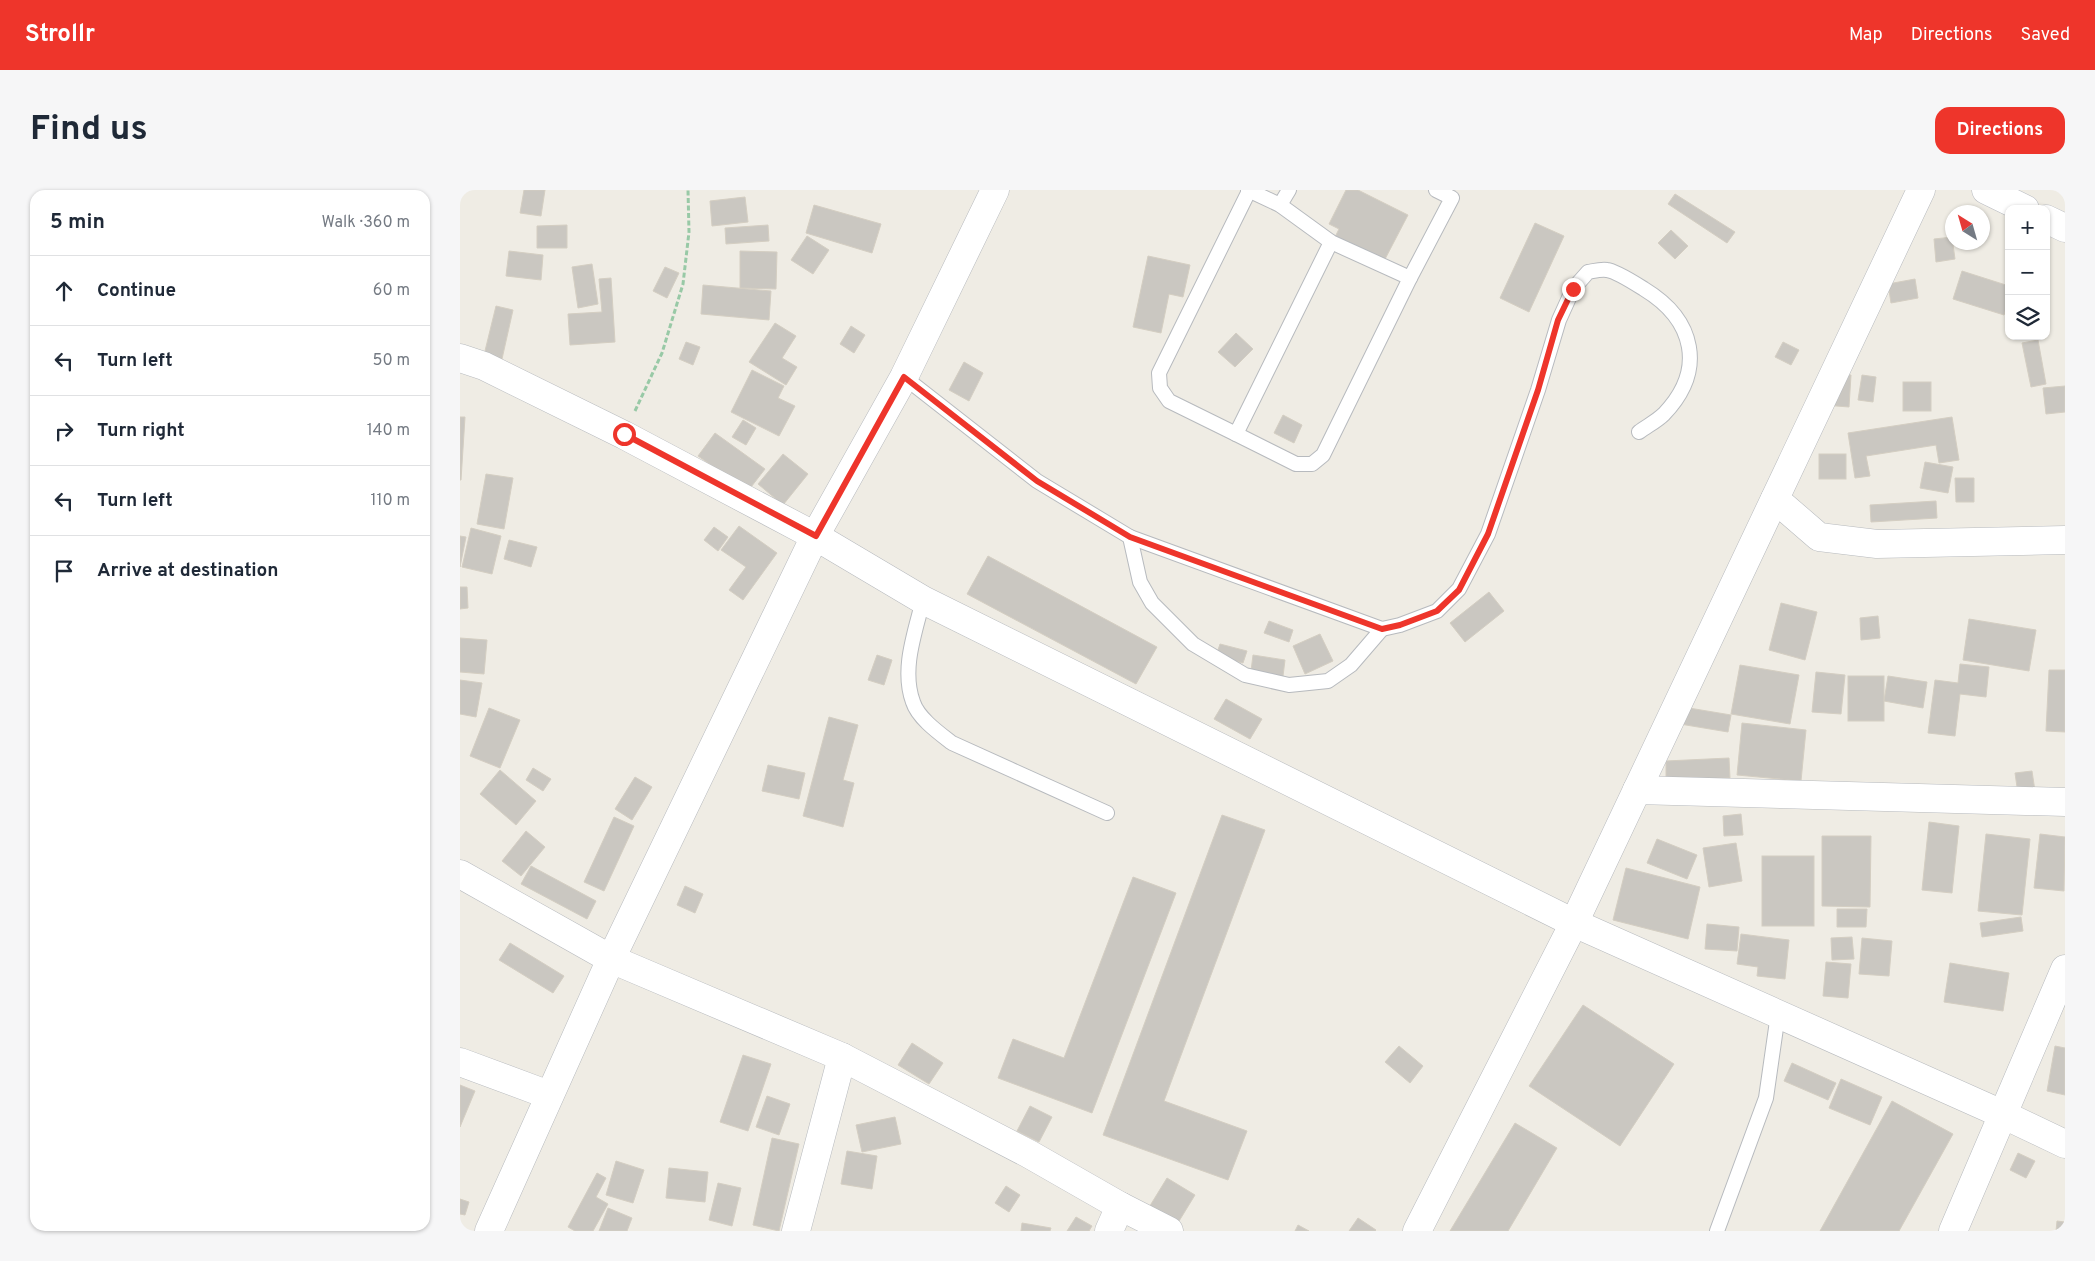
<!DOCTYPE html>
<html lang="en">
<head>
<meta charset="utf-8">
<style>
	:root { --surface:#fff; --page:#f6f6f7; --text:#1f2937; --muted:#747a83; --line:#e0e1e3; --accent:#ee352b }
	body { margin:0; font-family:Overpass,sans-serif; background:var(--page); color:var(--text) }
	.controls { position:absolute; right:15px; top:15px; display:grid; overflow:hidden; border-radius:10px; box-shadow:0 1px 4px #0004 }
	.controls button { width:45px; height:45px; display:grid; place-items:center; padding:0; border:0; border-bottom:1px solid var(--line); background:var(--surface); color:var(--text); font:25px sans-serif }
	.compass { position:absolute; left:1485px; top:15px; width:45px; height:45px; border-radius:50%; background:var(--surface); box-shadow:0 1px 4px #0004; rotate:323deg }
	.stop { position:absolute; width:15px; height:15px; margin:-11px; border:4px solid #ee352b; border-radius:50%; background:#fff }
	.stop.end { background:#ee352b; border-color:#fff; box-shadow:0 1px 5px #0008 }
	.list { margin:0; padding:0; list-style:none }
	h2 { display:flex; justify-content:space-between; align-items:center; height:65px; margin:0; padding:0 20px; font-size:21px }
	h2 small { font-size:16px; font-weight:400; color:var(--muted) }
	.list li { display:grid; grid-template-columns:32px 1fr auto; gap:15px; align-items:center; box-sizing:border-box; height:70px; padding:0 20px; border-top:1px solid var(--line) }
	.list b { display:block; font-size:19px; white-space:nowrap }
	.list em { font-size:16px; font-style:normal; color:var(--muted) }
	.icon { flex:none; width:28px; height:28px; fill:none; stroke:currentColor; stroke-width:2; stroke-linecap:round; stroke-linejoin:round }
	.map { position:relative; flex:none; width:1605px; height:1041px; overflow:hidden; border-radius:15px }
	header { display:flex; align-items:center; gap:30px; box-sizing:border-box; height:70px; padding:0 25px; background:var(--accent); color:#fff }
	header strong { font-size:24px }
	nav { display:flex; gap:28px; margin-inline-start:auto; font-size:18px }
	.intro { display:flex; align-items:center; justify-content:space-between; box-sizing:border-box; height:120px; padding:0 30px }
	h1 { margin:0; font-size:35px }
	.button { padding:12px 22px; border-radius:15px; background:var(--accent); color:#fff; font-size:18px; font-weight:700 }
	main { display:flex; gap:30px; padding:0 30px }
	aside { flex:1; background:var(--surface); border-radius:15px; box-shadow:0 1px 4px #0004 }
	.map>svg:first-child { display:block }
	.building { fill:#cac7c1; stroke:#d4cec2 }
	.lines { fill:none; stroke-linecap:round; stroke-linejoin:round }
	.lane-casing { stroke:#b7babe; stroke-width:16 }
	.street-casing { stroke:#b7babe; stroke-width:29 }
	.secondary-casing { stroke:#b8bbc1; stroke-width:29 }
	.path { stroke:#98c9a6; stroke-width:3; stroke-dasharray:5 2.5; stroke-linecap:butt }
	.lane { stroke:#fff; stroke-width:14 }
	.street { stroke:#fff; stroke-width:28 }
	.secondary { stroke:#fff; stroke-width:28 }
	.route { stroke:#ee352b; stroke-width:6 }
</style>
</head>
<body>
<header>
<strong>Strollr</strong>
<nav><a>Map</a><a>Directions</a><a>Saved</a></nav>
</header>
<div class="intro"><h1>Find us</h1><a class="button">Directions</a></div>
<main>
<aside>
<h2>5 min<small>Walk · 360 m</small></h2>
<ul class="list">
<li><svg class="icon" aria-label="ahead" viewBox="0 0 24 24"><path d="M12 20V5M6 11l6-6 6 6"/></svg><div><b>Continue</b></div><em>60 m</em></li>
<li><svg class="icon" aria-label="left" viewBox="0 0 24 24"><path d="M17 20v-9H6M10 6l-5 5 5 5"/></svg><div><b>Turn left</b></div><em>50 m</em></li>
<li><svg class="icon" aria-label="right" viewBox="0 0 24 24"><path d="M7 20v-9h11M14 6l5 5-5 5"/></svg><div><b>Turn right</b></div><em>140 m</em></li>
<li><svg class="icon" aria-label="left" viewBox="0 0 24 24"><path d="M17 20v-9H6M10 6l-5 5 5 5"/></svg><div><b>Turn left</b></div><em>110 m</em></li>
<li><svg class="icon" aria-label="arrive" viewBox="0 0 24 24"><path d="M6 21V4h12l-3 4 3 4H6"/></svg><div><b>Arrive at destination</b></div></li>
</ul>
</aside>
<div class="map">
<svg width="1605" height="1041" viewBox="0 0 1605 1041">
	<rect width="100%" height="100%" fill="#efece4"/>
	<g class="building">
		<path d="M 64,0 L 85,0 L 81,26 L 60,23 Z"/>
		<path d="M 886,0 L 898,0 L 948,25 L 923,73 L 874,49 L 879,39 L 869,34 Z"/>
		<path d="M 1215,4 L 1275,42 L 1267,53 L 1208,14 Z"/>
		<path d="M 285,7 L 288,32 L 252,36 L 250,11 Z"/>
		<path d="M 354,15 L 421,34 L 412,63 L 346,43 Z"/>
		<path d="M 1075,33 L 1104,46 L 1069,122 L 1040,108 Z"/>
		<path d="M 107,35 L 107,58 L 77,58 L 77,36 Z"/>
		<path d="M 308,35 L 309,51 L 266,54 L 265,38 Z"/>
		<path d="M 1211,40 L 1228,56 L 1215,69 L 1198,53 Z"/>
		<path d="M 347,46 L 369,60 L 353,84 L 331,70 Z"/>
		<path d="M 1492,47 L 1495,69 L 1476,72 L 1474,49 Z"/>
		<path d="M 49,61 L 83,65 L 81,90 L 46,86 Z"/>
		<path d="M 280,61 L 317,62 L 316,99 L 280,98 Z"/>
		<path d="M 688,66 L 730,75 L 723,107 L 709,104 L 701,143 L 673,137 Z"/>
		<path d="M 132,74 L 138,114 L 118,118 L 112,77 Z"/>
		<path d="M 205,77 L 219,83 L 207,108 L 193,101 Z"/>
		<path d="M 1502,81 L 1549,96 L 1549,109 L 1544,125 L 1493,109 Z"/>
		<path d="M 151,88 L 155,152 L 110,155 L 108,124 L 142,122 L 139,89 Z"/>
		<path d="M 1455,89 L 1458,108 L 1431,113 L 1428,94 Z"/>
		<path d="M 243,95 L 311,101 L 309,130 L 241,124 Z"/>
		<path d="M 36,116 L 53,120 L 42,169 L 24,165 Z"/>
		<path d="M 315,133 L 336,146 L 322,168 L 337,177 L 326,195 L 289,172 Z"/>
		<path d="M 391,136 L 405,145 L 394,163 L 380,154 Z"/>
		<path d="M 776,143 L 793,159 L 775,177 L 758,162 Z"/>
		<path d="M 1578,150 L 1586,194 L 1571,197 L 1562,153 Z"/>
		<path d="M 226,152 L 240,157 L 233,175 L 219,169 Z"/>
		<path d="M 1323,152 L 1339,160 L 1331,175 L 1315,167 Z"/>
		<path d="M 504,172 L 523,183 L 509,211 L 489,200 Z"/>
		<path d="M 292,180 L 324,196 L 318,208 L 335,216 L 319,246 L 271,222 Z"/>
		<path d="M 1366,184 L 1391,185 L 1389,217 L 1364,215 Z"/>
		<path d="M 1402,185 L 1416,187 L 1413,212 L 1398,210 Z"/>
		<rect x="1443" y="192" width="28" height="29"/>
		<path d="M 1605,196 L 1605,222 L 1586,224 L 1583,198 Z"/>
		<path d="M 823,225 L 842,235 L 834,253 L 814,243 Z"/>
		<path d="M 0,227 L 5,227 L 1,290 L 0,290 Z"/>
		<path d="M 1492,227 L 1499,270 L 1479,273 L 1476,255 L 1406,266 L 1410,286 L 1395,288 L 1388,243 Z"/>
		<path d="M 283,230 L 296,238 L 286,255 L 272,247 Z"/>
		<path d="M 255,243 L 305,279 L 288,301 L 238,266 Z"/>
		<path d="M 323,264 L 348,284 L 323,315 L 298,294 Z"/>
		<rect x="1359" y="264" width="27" height="25"/>
		<path d="M 1465,272 L 1493,277 L 1488,303 L 1460,298 Z"/>
		<path d="M 26,284 L 53,288 L 44,339 L 17,334 Z"/>
		<path d="M 1495,288 L 1514,288 L 1514,312 L 1496,312 Z"/>
		<path d="M 1476,311 L 1477,328 L 1411,332 L 1410,315 Z"/>
		<path d="M 279,336 L 317,363 L 283,410 L 269,400 L 286,377 L 261,360 Z"/>
		<path d="M 254,337 L 268,347 L 258,361 L 244,350 Z"/>
		<path d="M 11,338 L 41,346 L 32,384 L 2,377 Z"/>
		<path d="M 0,346 L 6,347 L 0,377 Z"/>
		<path d="M 49,350 L 77,357 L 71,377 L 44,369 Z"/>
		<path d="M 528,366 L 697,457 L 676,494 L 507,404 Z"/>
		<path d="M 0,397 L 7,397 L 8,418 L 0,419 Z"/>
		<path d="M 1029,402 L 1044,421 L 1005,452 L 990,433 Z"/>
		<path d="M 1321,413 L 1357,422 L 1345,470 L 1309,460 Z"/>
		<path d="M 1418,426 L 1420,448 L 1401,450 L 1400,428 Z"/>
		<path d="M 1509,429 L 1576,440 L 1569,481 L 1503,470 Z"/>
		<path d="M 809,431 L 833,440 L 829,452 L 804,443 Z"/>
		<path d="M 860,444 L 873,471 L 845,484 L 833,456 Z"/>
		<path d="M 0,448 L 27,450 L 24,484 L 0,482 Z"/>
		<path d="M 760,454 L 787,461 L 783,473 L 756,466 Z"/>
		<path d="M 417,465 L 432,470 L 424,495 L 408,490 Z"/>
		<path d="M 793,465 L 825,470 L 823,486 L 791,481 Z"/>
		<path d="M 1500,474 L 1529,477 L 1526,507 L 1500,504 L 1495,546 L 1468,543 L 1475,490 L 1498,493 Z"/>
		<path d="M 1280,475 L 1339,485 L 1330,534 L 1271,524 Z"/>
		<path d="M 1589,480 L 1605,480 L 1605,542 L 1586,541 Z"/>
		<path d="M 1356,482 L 1385,485 L 1381,524 L 1352,522 Z"/>
		<rect x="1388" y="486" width="36" height="45"/>
		<path d="M 1428,486 L 1467,492 L 1463,518 L 1424,511 Z"/>
		<path d="M 0,490 L 22,493 L 16,527 L 0,524 Z"/>
		<path d="M 766,509 L 802,529 L 790,549 L 754,529 Z"/>
		<path d="M 1223,517 L 1271,525 L 1268,542 L 1220,534 Z"/>
		<path d="M 29,518 L 60,530 L 40,578 L 10,566 Z"/>
		<path d="M 369,527 L 398,535 L 383,590 L 394,593 L 383,637 L 343,626 Z"/>
		<path d="M 1282,533 L 1346,540 L 1341,591 L 1277,585 Z"/>
		<path d="M 1269,568 L 1270,588 L 1206,590 L 1206,571 Z"/>
		<path d="M 308,575 L 345,583 L 339,609 L 302,601 Z"/>
		<path d="M 73,578 L 91,589 L 83,601 L 66,590 Z"/>
		<path d="M 40,580 L 76,611 L 56,635 L 20,604 Z"/>
		<path d="M 1572,581 L 1575,601 L 1558,604 L 1555,583 Z"/>
		<path d="M 175,587 L 192,597 L 172,630 L 155,619 Z"/>
		<path d="M 1281,624 L 1283,645 L 1264,646 L 1263,626 Z"/>
		<path d="M 762,625 L 805,640 L 704,911 L 787,941 L 768,990 L 643,945 Z"/>
		<path d="M 154,627 L 174,636 L 144,701 L 124,692 Z"/>
		<path d="M 1469,632 L 1499,636 L 1492,703 L 1462,700 Z"/>
		<path d="M 66,641 L 85,657 L 61,686 L 42,671 Z"/>
		<path d="M 1526,644 L 1570,649 L 1562,725 L 1518,721 Z"/>
		<path d="M 1580,644 L 1605,647 L 1604,701 L 1574,698 Z"/>
		<path d="M 1362,646 L 1411,646 L 1410,717 L 1362,716 Z"/>
		<path d="M 1197,649 L 1237,665 L 1227,689 L 1187,673 Z"/>
		<path d="M 1276,653 L 1282,691 L 1249,697 L 1243,658 Z"/>
		<rect x="1302" y="666" width="52" height="70"/>
		<path d="M 71,676 L 136,711 L 127,729 L 61,694 Z"/>
		<path d="M 1166,678 L 1240,697 L 1228,749 L 1153,730 Z"/>
		<path d="M 673,687 L 716,703 L 632,923 L 538,888 L 553,849 L 604,868 Z"/>
		<path d="M 225,696 L 243,704 L 235,723 L 217,715 Z"/>
		<path d="M 1377,719 L 1407,719 L 1406,737 L 1377,737 Z"/>
		<path d="M 1561,727 L 1563,741 L 1522,747 L 1520,733 Z"/>
		<path d="M 1247,734 L 1279,737 L 1277,761 L 1245,759 Z"/>
		<path d="M 1281,744 L 1329,750 L 1325,789 L 1297,786 L 1298,777 L 1277,774 Z"/>
		<path d="M 1392,747 L 1394,769 L 1372,770 L 1371,748 Z"/>
		<path d="M 1402,748 L 1432,751 L 1429,786 L 1399,784 Z"/>
		<path d="M 50,753 L 104,786 L 93,803 L 39,770 Z"/>
		<path d="M 1366,772 L 1391,774 L 1388,808 L 1363,806 Z"/>
		<path d="M 1490,773 L 1549,783 L 1543,821 L 1484,812 Z"/>
		<path d="M 1123,815 L 1214,874 L 1160,956 L 1069,896 Z"/>
		<path d="M 452,853 L 483,873 L 469,894 L 438,875 Z"/>
		<path d="M 939,856 L 963,876 L 950,893 L 925,872 Z"/>
		<path d="M 1595,856 L 1605,858 L 1605,905 L 1587,901 Z"/>
		<path d="M 283,865 L 311,874 L 288,941 L 260,932 Z"/>
		<path d="M 1332,873 L 1376,893 L 1368,910 L 1324,891 Z"/>
		<path d="M 1381,889 L 1422,907 L 1410,935 L 1369,918 Z"/>
		<path d="M 0,895 L 15,901 L 0,937 Z"/>
		<path d="M 307,906 L 330,914 L 319,945 L 296,937 Z"/>
		<path d="M 1432,911 L 1493,944 L 1439,1041 L 1360,1041 Z"/>
		<path d="M 570,916 L 592,927 L 579,952 L 557,941 Z"/>
		<path d="M 435,927 L 441,954 L 402,962 L 396,935 Z"/>
		<path d="M 1055,933 L 1097,958 L 1048,1041 L 990,1041 Z"/>
		<path d="M 312,948 L 339,954 L 319,1041 L 293,1035 Z"/>
		<path d="M 387,961 L 417,966 L 412,999 L 381,994 Z"/>
		<path d="M 1558,963 L 1575,971 L 1566,988 L 1550,980 Z"/>
		<path d="M 156,971 L 184,980 L 173,1013 L 146,1005 Z"/>
		<path d="M 209,978 L 248,982 L 245,1012 L 206,1008 Z"/>
		<path d="M 137,983 L 146,988 L 136,1007 L 148,1014 L 133,1041 L 115,1041 L 108,1037 Z"/>
		<path d="M 707,988 L 735,1005 L 716,1036 L 688,1019 Z"/>
		<path d="M 258,993 L 281,998 L 272,1036 L 249,1030 Z"/>
		<path d="M 546,996 L 560,1005 L 549,1022 L 535,1013 Z"/>
		<path d="M 0,1009 L 9,1012 L 5,1025 L 0,1024 Z"/>
		<path d="M 148,1018 L 172,1028 L 167,1041 L 139,1041 Z"/>
		<path d="M 616,1027 L 632,1036 L 629,1041 L 607,1041 Z"/>
		<path d="M 898,1028 L 916,1040 L 915,1041 L 889,1041 Z"/>
		<path d="M 1597,1031 L 1605,1032 L 1605,1041 L 1596,1041 Z"/>
		<path d="M 562,1033 L 591,1038 L 590,1041 L 561,1041 Z"/>
		<path d="M 838,1035 L 849,1041 L 835,1041 Z"/>
	</g>
	<g class="lines">
		<defs>
			<g id="lane">
				<path d="M 789,1 L 699,183 L 700,198 L 709,211 L 776,244 L 871,52"/>
				<path d="M 820,15 L 829,0"/>
				<path d="M 950,88 L 992,8 L 976,0"/>
				<path d="M 444,187 L 577,291 L 670,347 L 922,439 L 940,435 L 977,421 L 999,399 L 1028,344 L 1078,200 L 1099,130 L 1113,99 L 1128,82 C 1134,81 1141,79 1147,80 C 1156,81 1176,94 1184,99 C 1235,130 1246,180 1204,224 C 1197,231 1187,236 1179,242"/>
				<path d="M 776,244 L 836,274 L 852,274 L 863,265 L 950,88 L 871,52 L 820,15 L 788,0"/>
				<path d="M 670,347 L 680,392 L 692,413 L 733,454 L 785,485 L 829,495 L 868,491 L 891,475 L 922,439"/>
				<path d="M 463,410 C 455,443 441,479 453,512 C 458,528 479,543 492,553 L 647,623"/>
				<path d="M 1257,1041 L 1306,908 L 1318,824"/>
			</g>
			<g id="street">
				<path d="M 0,168 L 24,176 L 164,245 L 355,346 L 463,410 L 1114,733 L 1542,924 L 1605,954"/>
				<path d="M 1315,309 L 1359,347 L 1417,354 L 1605,350"/>
				<path d="M 1177,600 L 1605,612"/>
				<path d="M 0,684 L 151,769 L 382,867 L 569,964 L 660,1016 L 709,1041"/>
				<path d="M 0,872 L 89,905"/>
				<path d="M 29,1041 L 151,769 L 355,346 L 444,187 L 535,0"/>
				<path d="M 336,1041 L 382,867"/>
				<path d="M 649,1041 L 660,1016"/>
				<path d="M 957,1041 L 1114,733 L 1461,0"/>
				<path d="M 1493,1041 L 1605,779"/>
			</g>
			<g id="secondary">
				<path d="M 1526,0 L 1565,19"/>
				<path d="M 1586,29 L 1605,38"/>
			</g>
		</defs>
		<use href="#lane" class="lane-casing"/>
		<use href="#street" class="street-casing"/>
		<use href="#secondary" class="secondary-casing"/>
		<path class="path" d="M 175,221 L 202,163 L 223,94 L 229,42 L 228,0"/>
		<use href="#lane" class="lane"/>
		<use href="#street" class="street"/>
		<use href="#secondary" class="secondary"/>
	</g>
	<g class="lines">
		<path class="route" d="M 164,244 L 356,346 L 444,187 L 577,291 L 670,347 L 922,439 L 940,435 L 977,421 L 999,400 L 1028,344 L 1078,200 L 1098,130 L 1113,99"/>
	</g>
</svg>
<div class="controls">
<button>+</button>
<button>−</button>
<button><svg class="icon" aria-label="layers" viewBox="0 0 24 24"><path d="M12 4l9 5-9 5-9-5zM3 14l9 5 9-5"/></svg></button>
</div>
<svg class="compass" viewBox="-18 -18 36 36"><path d="M0-13l5 13h-10z" fill="#e53935"/><path d="M0 13l5-13h-10z" fill="#747a83"/></svg>
<div class="stop" style="left:164px;top:244px"></div>
<div class="stop end" style="left:1113px;top:99px"></div>
</div>
</main>
</body>
</html>
